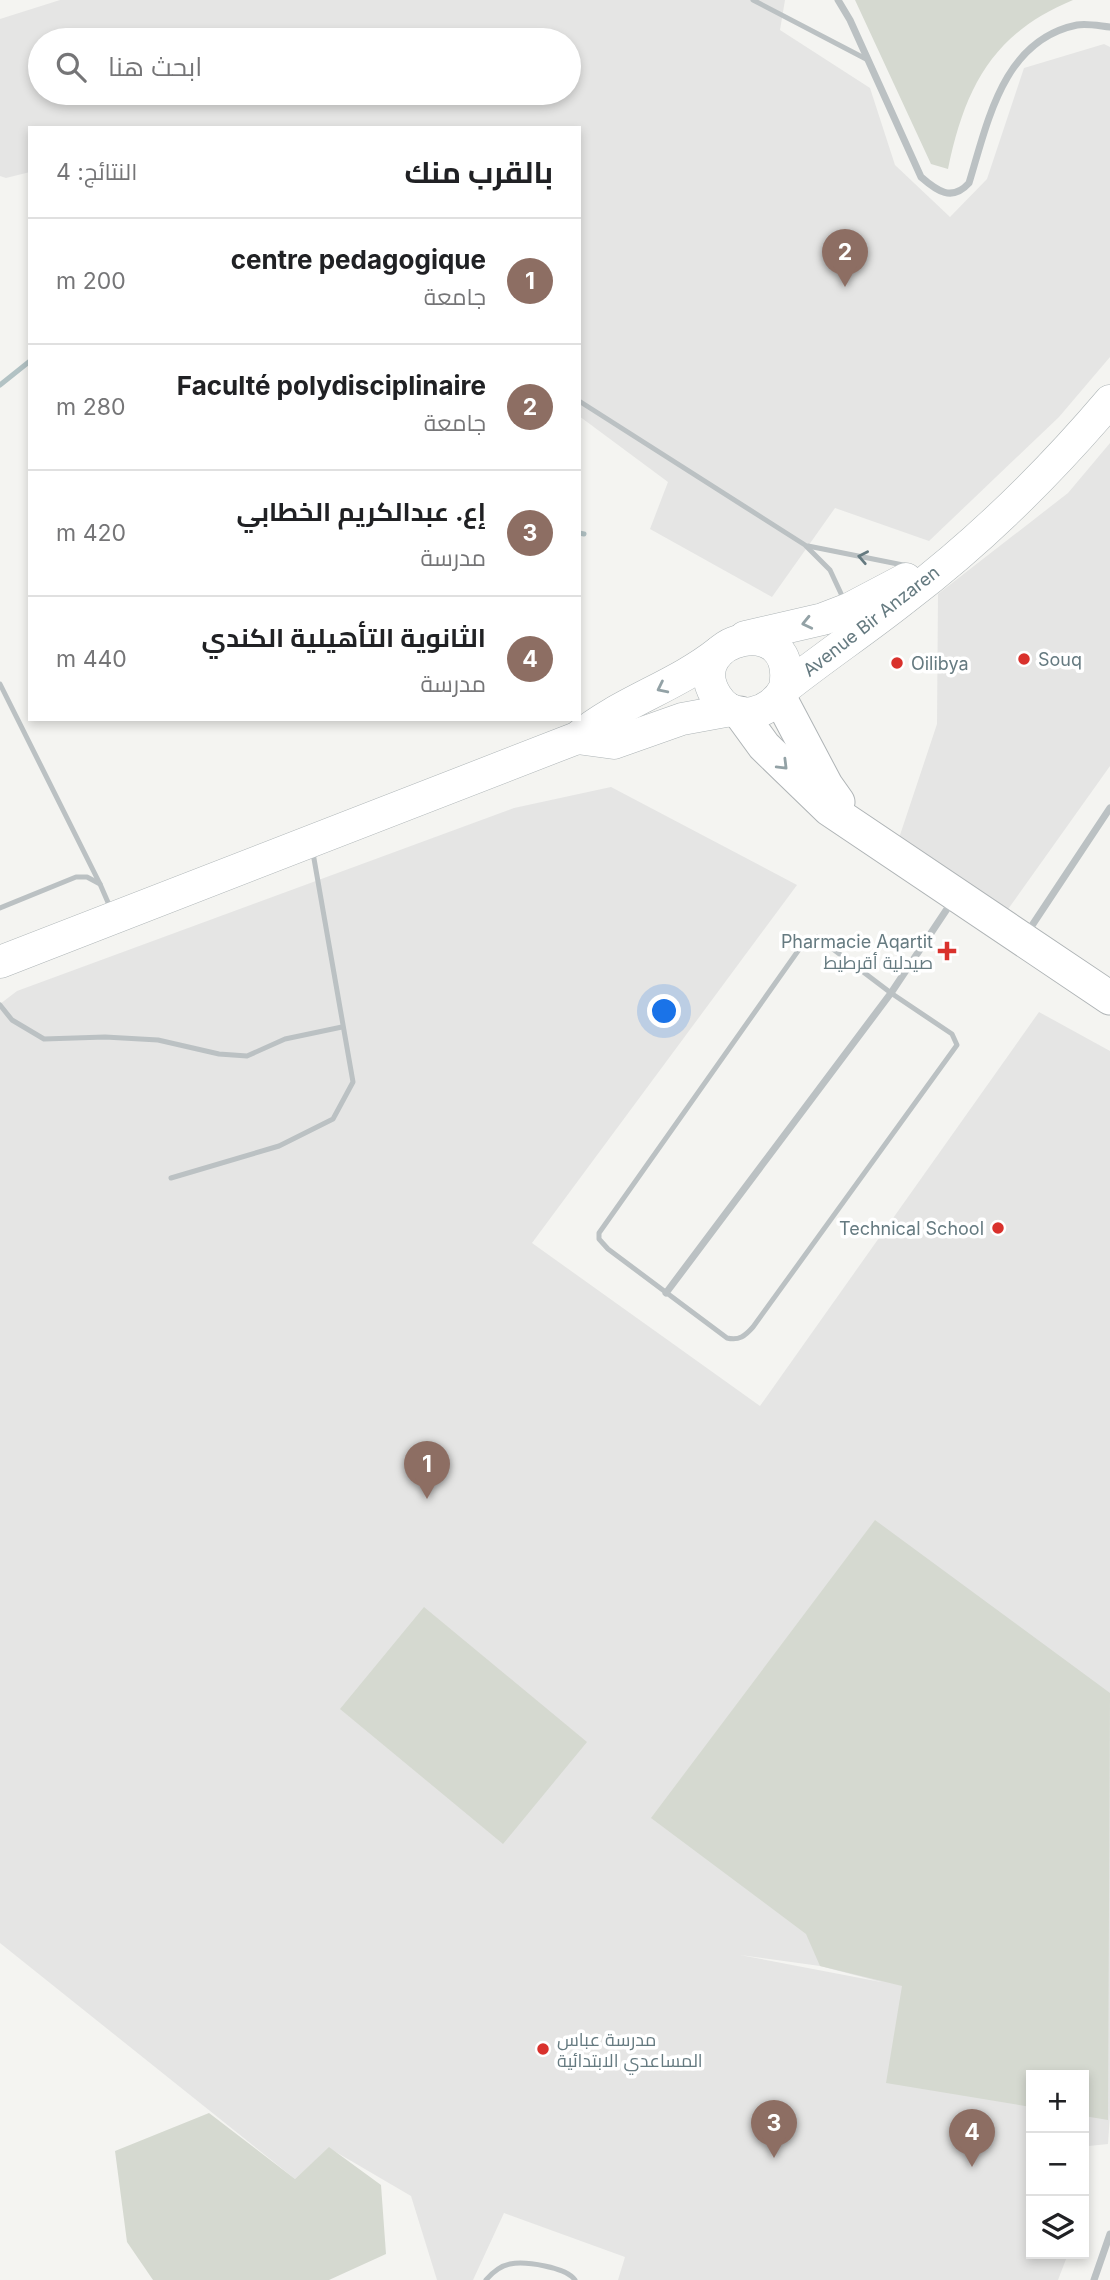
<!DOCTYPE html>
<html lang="ar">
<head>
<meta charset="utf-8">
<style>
	:root { --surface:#fff; --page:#f6f6f6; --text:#202124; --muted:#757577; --line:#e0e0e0; --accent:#d9312c }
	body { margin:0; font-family:Inter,Cairo,sans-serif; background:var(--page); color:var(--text); direction:rtl }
	.controls { position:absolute; right:21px; bottom:21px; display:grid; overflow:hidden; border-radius:0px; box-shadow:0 4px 10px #0003 }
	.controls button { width:63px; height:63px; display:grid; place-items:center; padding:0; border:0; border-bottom:2px solid var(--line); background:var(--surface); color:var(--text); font:35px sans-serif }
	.you { position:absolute; left:665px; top:1012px; width:24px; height:24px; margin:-18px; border:5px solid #fff; border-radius:50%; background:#1a73e8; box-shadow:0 0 0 10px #1a73e833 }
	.badge { display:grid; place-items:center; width:46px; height:46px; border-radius:50%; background:var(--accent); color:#fff; font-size:23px; font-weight:700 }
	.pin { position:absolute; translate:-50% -58px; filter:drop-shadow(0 2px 4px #0008) }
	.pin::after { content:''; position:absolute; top:37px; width:24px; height:21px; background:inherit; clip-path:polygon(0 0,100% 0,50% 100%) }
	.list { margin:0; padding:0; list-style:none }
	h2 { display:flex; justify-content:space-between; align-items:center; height:91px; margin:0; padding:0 28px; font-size:30px }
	h2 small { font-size:23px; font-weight:400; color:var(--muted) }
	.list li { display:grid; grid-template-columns:46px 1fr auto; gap:21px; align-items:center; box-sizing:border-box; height:126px; padding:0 28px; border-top:2px solid var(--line) }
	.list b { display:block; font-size:26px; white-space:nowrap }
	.list p { margin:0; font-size:23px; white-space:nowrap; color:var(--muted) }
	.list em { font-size:23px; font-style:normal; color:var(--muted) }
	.icon { flex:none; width:38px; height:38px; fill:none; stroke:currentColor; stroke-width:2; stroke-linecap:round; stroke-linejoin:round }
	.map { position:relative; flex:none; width:1110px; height:2280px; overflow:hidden; direction:ltr }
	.search { position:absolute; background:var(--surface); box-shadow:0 4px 10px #0003; left:28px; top:28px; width:553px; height:77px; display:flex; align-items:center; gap:18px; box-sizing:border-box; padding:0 24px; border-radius:38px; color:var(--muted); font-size:26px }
	.panel { position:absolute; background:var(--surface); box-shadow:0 4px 10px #0003; left:28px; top:126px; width:553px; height:595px; border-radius:0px; direction:rtl }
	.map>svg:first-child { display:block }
	.built { fill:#e5e5e4; fill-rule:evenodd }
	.green { fill:#d5d9d0 }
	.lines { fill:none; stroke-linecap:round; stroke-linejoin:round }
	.stream { stroke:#b2c2c4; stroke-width:5 }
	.primary-casing { stroke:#adb4b6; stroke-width:33 }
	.trunk-casing { stroke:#afb4b6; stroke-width:35 }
	.service { stroke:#bbc1c3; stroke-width:5 }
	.minor { stroke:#bbc1c3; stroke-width:7 }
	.primary { stroke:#fff; stroke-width:32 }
	.trunk { stroke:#fff; stroke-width:33 }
	.oneway { stroke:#657a80 }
	.oneway2 { stroke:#93a2a6 }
	.poi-dot { fill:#d9312c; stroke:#fff; stroke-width:2.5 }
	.labels { text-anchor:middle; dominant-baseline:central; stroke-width:7; stroke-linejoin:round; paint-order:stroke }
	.street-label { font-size:18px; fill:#657a80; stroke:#fff }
	.poi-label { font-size:18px; fill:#657a80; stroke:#fff; text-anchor:start }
</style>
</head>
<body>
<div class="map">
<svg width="1110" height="2280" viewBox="0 0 1110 2280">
	<rect width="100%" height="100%" fill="#f4f4f1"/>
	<g class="built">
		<path d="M 60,0 L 785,0 L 780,30 L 870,88 L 895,165 L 950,217 L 987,179 L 1024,68 L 1104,44 L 1110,47 L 1110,357 L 1059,417 L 929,541 L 835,508 L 772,597 L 650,529 L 668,482 L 579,416 L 579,128 L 30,128 L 30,172 L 6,178 L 0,176 L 0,19 ZM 40,40 L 569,40 L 569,93 L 40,93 Z"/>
		<path d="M 1110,443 L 1110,766 L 1001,919 L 899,838 L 937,724 L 938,594 L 1068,493 Z"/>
		<path d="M 611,787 L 797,885 L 532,1243 L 760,1406 L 1039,1012 L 1110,1051 L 1110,2113 L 1108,2144 L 1089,2146 L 1084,2163 L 1084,2075 L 1031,2075 L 1031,2254 L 1068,2254 L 1058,2280 L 618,2280 L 625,2257 L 504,2213 L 473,2280 L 437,2280 L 411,2196 L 329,2148 L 295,2179 L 0,1943 L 0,1004 L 17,991 L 514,808 ZM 740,1955 L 820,1966 L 881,1982 Z"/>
	</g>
	<g class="green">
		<path d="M 855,0 L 1073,0 C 993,33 965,87 948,169 L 931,164 Z"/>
		<path d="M 875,1520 L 1110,1693 L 1108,2120 L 1084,2116 L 1084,2075 L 1031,2075 L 1031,2107 L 886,2083 L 902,1986 L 820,1966 L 806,1934 L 651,1818 Z"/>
		<path d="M 424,1607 L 587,1742 L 503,1844 L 340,1709 Z"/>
		<path d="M 209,2113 L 295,2179 L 329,2147 L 381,2185 L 386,2254 L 329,2280 L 153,2280 L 127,2242 L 115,2151 Z"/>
	</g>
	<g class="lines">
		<g class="stream">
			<path d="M 0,385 L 30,361"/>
			<path d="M 579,533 L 584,534"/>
		</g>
		<defs>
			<g id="primary">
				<path d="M 745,637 L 823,619 L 849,609 L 906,579"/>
				<path d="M 785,688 C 799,608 680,638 716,696 C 734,725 771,715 785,688 C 824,657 866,629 905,598 C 981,540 1048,474 1110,401"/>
				<path d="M 577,738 L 614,743 L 682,719 L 731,710"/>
				<path d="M 0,962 L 577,738 C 620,702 675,687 719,652"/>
			</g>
			<g id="trunk">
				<path d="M 780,698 L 826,785 L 838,802"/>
				<path d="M 740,713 L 764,746 L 829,809 L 1110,998"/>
			</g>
		</defs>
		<use href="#primary" class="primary-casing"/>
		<use href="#trunk" class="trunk-casing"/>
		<g class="service">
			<path d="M 753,0 L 866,59"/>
			<path d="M 579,401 L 805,545 L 830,570 L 844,600"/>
			<path d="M 808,546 L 908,566"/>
			<path d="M 0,684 L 100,884"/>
			<path d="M 0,908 L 76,877 L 87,877 L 100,884 L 110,907"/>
			<path d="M 817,937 L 891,993 L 952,1034 L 957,1045 L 753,1327 C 745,1336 739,1341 727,1338 L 608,1249 L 599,1239 L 599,1233 L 805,941 Z"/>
			<path d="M 0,1005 L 12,1020 L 44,1039 L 105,1037 L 158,1040 L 219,1054 L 247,1056 L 285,1039 L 342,1027"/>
			<path d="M 171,1178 L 279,1146 L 333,1119 L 353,1082 L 313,853"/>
			<path d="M 486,2280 C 492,2273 500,2266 510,2264 C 525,2261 566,2267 575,2280"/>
		</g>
		<g class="minor">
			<path d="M 838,0 L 850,20 L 921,177 C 937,191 952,202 969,183 C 988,121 1003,40 1077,25 C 1087,23 1100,26 1110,27"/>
			<path d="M 1027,933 L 1110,808"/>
			<path d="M 666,1293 L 891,993 L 951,903"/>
			<path d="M 1094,2280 L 1110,2234"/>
		</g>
		<use href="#primary" class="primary"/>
		<use href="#trunk" class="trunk"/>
	</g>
	<defs><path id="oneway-chevron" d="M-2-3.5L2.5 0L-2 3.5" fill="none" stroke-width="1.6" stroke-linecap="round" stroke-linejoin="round" transform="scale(1.75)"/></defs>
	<use class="oneway" href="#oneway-chevron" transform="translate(863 557) rotate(-169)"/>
	<g class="oneway2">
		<use href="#oneway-chevron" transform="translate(807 623) rotate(167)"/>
		<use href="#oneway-chevron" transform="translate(662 688) rotate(154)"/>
		<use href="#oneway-chevron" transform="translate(783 765) rotate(45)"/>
	</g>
	<g class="poi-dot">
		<circle cx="1024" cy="659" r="7"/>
		<circle cx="897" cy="663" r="7"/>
		<path d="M943.5 940.5h7v7h7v7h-7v7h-7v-7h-7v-7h7z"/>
		<circle cx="998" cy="1228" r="7"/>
		<circle cx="543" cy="2049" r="7"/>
	</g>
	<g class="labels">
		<g class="street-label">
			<text transform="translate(871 621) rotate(-38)">Avenue Bir Anzaren</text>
		</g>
		<g class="poi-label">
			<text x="1038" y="659">Souq</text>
			<text x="911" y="663">Oilibya</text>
			<text x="933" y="941" text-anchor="end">Pharmacie Aqartit<tspan x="933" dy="21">صيدلية أقرطيط</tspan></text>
			<text x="984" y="1228" text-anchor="end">Technical School</text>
			<text x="557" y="2039">مدرسة عباس<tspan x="557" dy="21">المساعدي الابتدائية</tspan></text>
		</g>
	</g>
</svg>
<div class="controls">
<button>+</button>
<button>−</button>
<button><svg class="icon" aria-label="layers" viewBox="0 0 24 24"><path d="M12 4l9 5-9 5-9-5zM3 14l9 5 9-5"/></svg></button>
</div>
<div class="you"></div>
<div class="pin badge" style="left:427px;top:1499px;background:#8d6e63">1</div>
<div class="pin badge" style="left:845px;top:287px;background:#8d6e63">2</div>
<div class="pin badge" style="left:774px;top:2158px;background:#8d6e63">3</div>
<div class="pin badge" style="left:972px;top:2167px;background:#8d6e63">4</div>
<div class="search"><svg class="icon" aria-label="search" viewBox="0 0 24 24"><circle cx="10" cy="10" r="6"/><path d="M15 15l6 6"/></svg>ابحث هنا</div>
<section class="panel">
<h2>بالقرب منك<small>النتائج: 4</small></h2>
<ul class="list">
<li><span class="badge" style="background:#8d6e63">1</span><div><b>centre pedagogique</b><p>جامعة</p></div><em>200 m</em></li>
<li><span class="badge" style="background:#8d6e63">2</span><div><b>Faculté polydisciplinaire</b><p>جامعة</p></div><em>280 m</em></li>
<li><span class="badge" style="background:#8d6e63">3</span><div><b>إع. عبدالكريم الخطابي</b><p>مدرسة</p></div><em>420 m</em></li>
<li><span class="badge" style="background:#8d6e63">4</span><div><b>الثانوية التأهيلية الكندي</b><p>مدرسة</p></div><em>440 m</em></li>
</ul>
</section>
</div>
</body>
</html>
